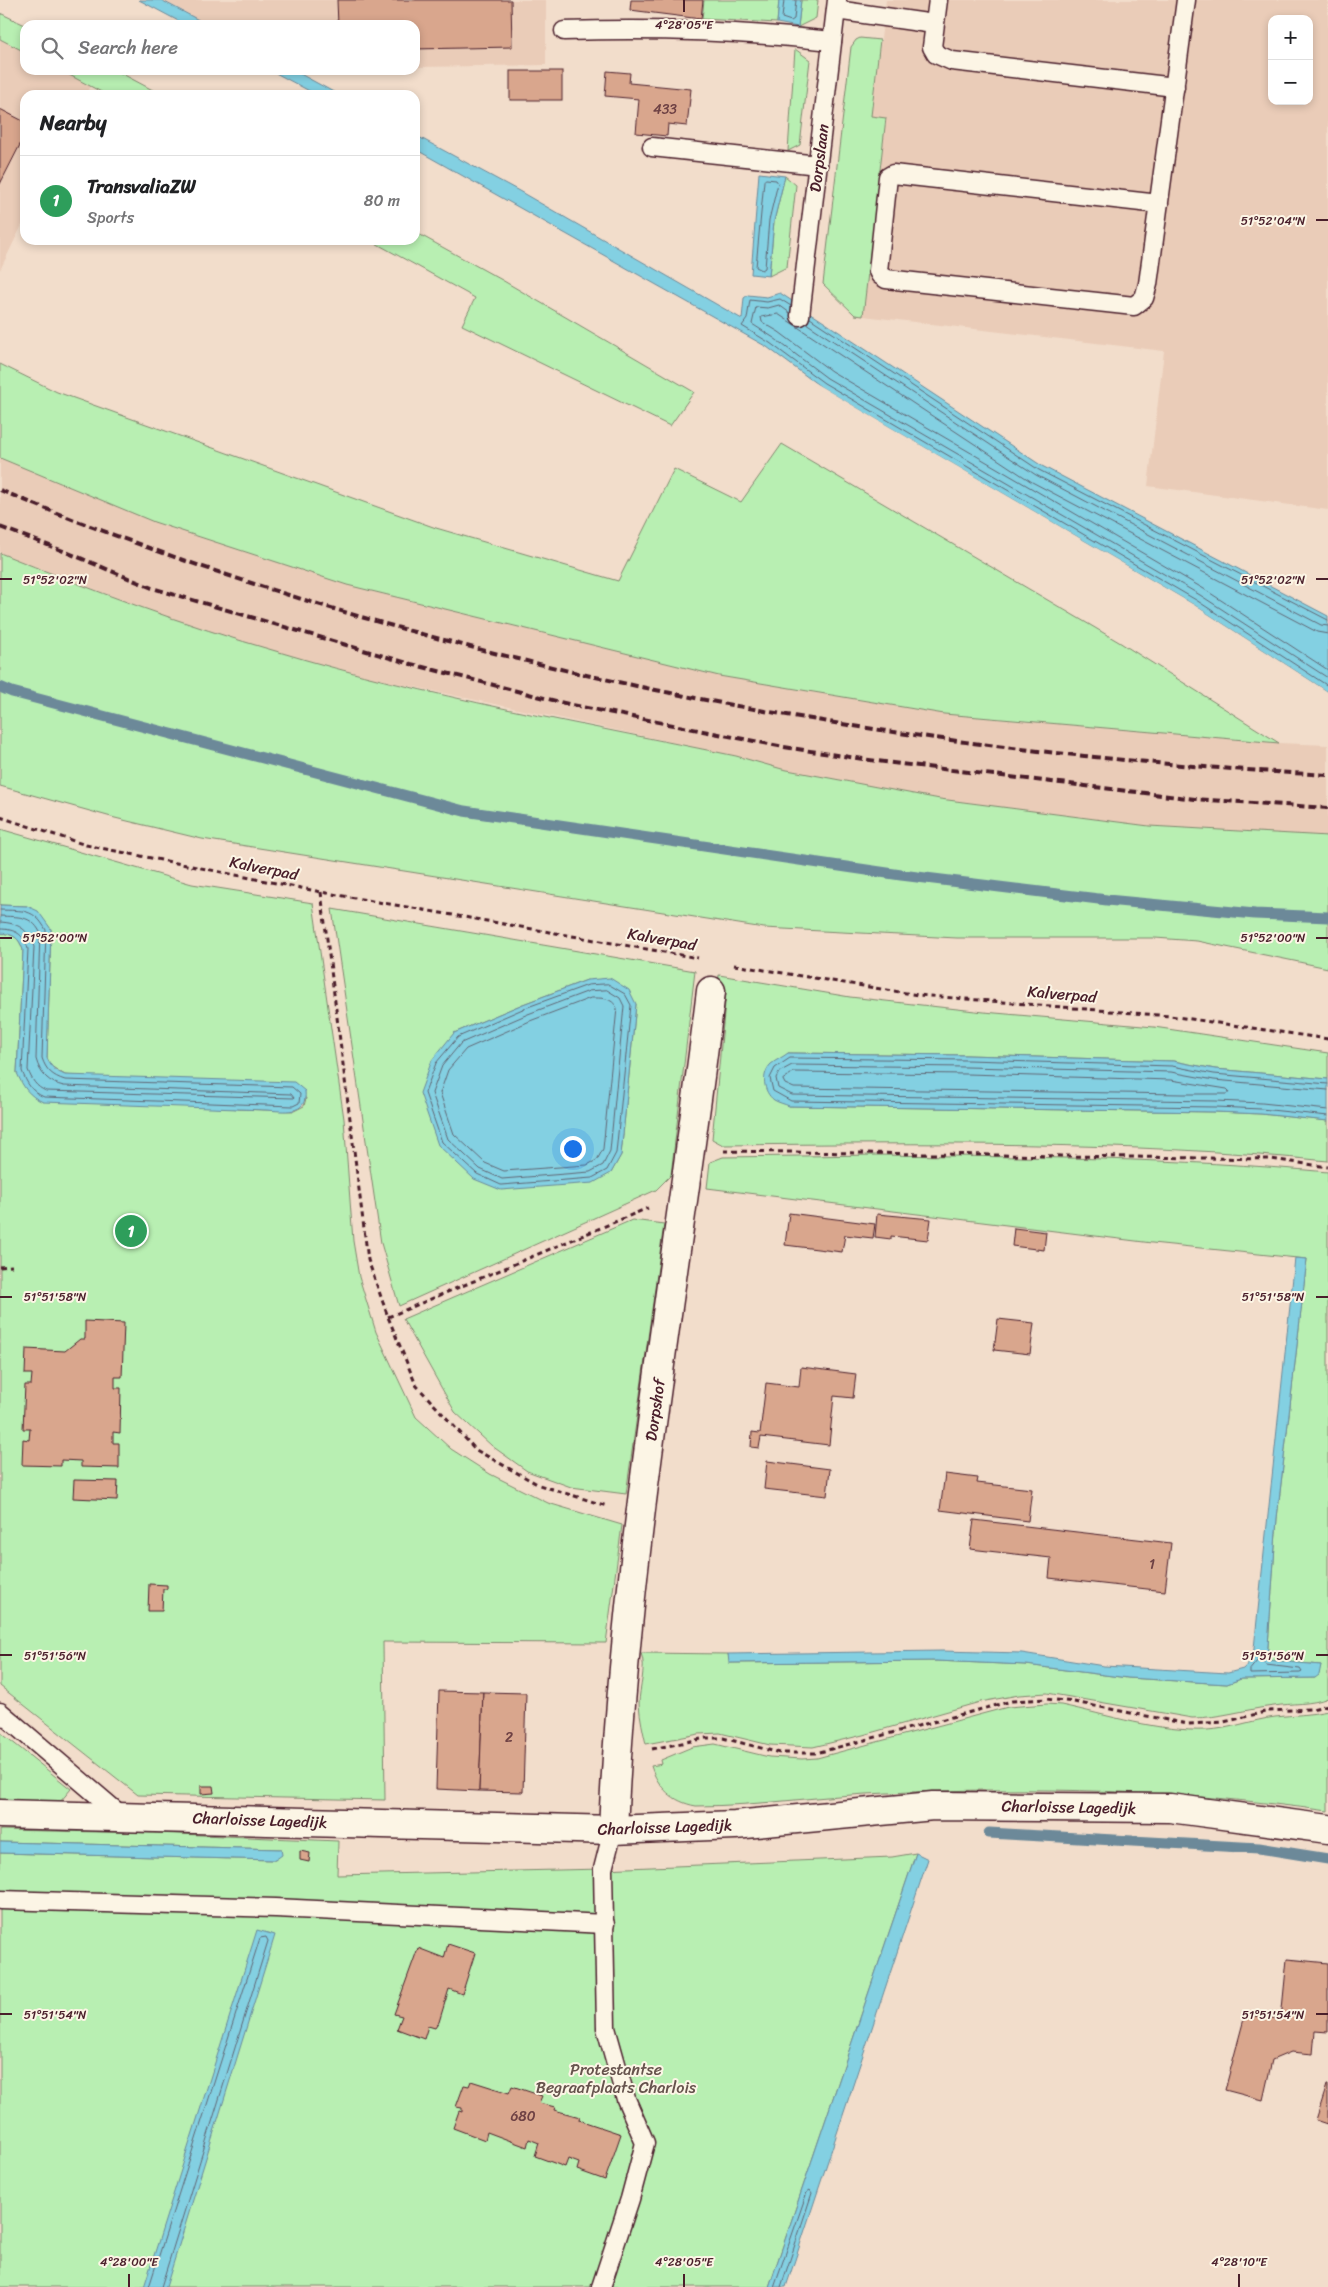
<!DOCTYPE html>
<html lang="en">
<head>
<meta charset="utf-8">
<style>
	:root { --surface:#fff; --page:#f6f6f6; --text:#202124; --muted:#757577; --line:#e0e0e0; --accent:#d1495b }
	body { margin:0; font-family:Sriracha,sans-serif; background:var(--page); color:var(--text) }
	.controls { position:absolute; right:15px; top:15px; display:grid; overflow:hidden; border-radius:10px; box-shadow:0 2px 8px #0003 }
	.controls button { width:45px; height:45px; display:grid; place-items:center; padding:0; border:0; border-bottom:1px solid var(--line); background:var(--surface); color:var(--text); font:25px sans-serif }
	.you { position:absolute; left:572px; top:1148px; width:18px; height:18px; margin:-12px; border:4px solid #fff; border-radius:50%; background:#1a73e8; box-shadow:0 0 0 8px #1a73e833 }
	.badge { display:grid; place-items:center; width:32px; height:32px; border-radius:50%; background:var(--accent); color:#fff; font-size:16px; font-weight:700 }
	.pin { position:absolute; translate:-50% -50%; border:2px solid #fff; box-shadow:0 1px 5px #0006 }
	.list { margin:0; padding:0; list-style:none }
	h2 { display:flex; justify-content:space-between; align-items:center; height:65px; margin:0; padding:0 20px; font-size:21px }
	h2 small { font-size:16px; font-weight:400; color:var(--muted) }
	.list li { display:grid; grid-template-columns:32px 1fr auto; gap:15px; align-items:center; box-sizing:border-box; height:90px; padding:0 20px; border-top:1px solid var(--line) }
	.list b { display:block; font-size:19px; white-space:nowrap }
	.list p { margin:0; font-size:16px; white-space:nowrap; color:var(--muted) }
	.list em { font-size:16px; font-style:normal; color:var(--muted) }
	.icon { flex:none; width:28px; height:28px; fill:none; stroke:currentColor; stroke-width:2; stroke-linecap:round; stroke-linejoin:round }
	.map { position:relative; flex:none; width:1328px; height:2287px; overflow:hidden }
	.search { position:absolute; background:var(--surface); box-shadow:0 2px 8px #0003; left:20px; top:20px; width:400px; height:55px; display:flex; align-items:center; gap:12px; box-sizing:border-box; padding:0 18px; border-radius:15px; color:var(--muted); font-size:19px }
	.panel { position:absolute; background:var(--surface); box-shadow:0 2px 8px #0003; left:20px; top:90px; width:400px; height:155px; border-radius:15px }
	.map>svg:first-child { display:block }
	.built { fill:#eaccb8; fill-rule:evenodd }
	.green { fill:#b8efb2; stroke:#81876e; fill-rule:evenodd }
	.water { fill:#83d0e2; stroke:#6c8999 }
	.pier { fill:#f2ddcb }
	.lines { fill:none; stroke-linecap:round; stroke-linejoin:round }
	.shore { stroke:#616674; stroke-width:1 }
	.stream { stroke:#6c8999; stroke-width:11 }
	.building { fill:#d9a68d; stroke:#4a1f2b }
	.service-casing { stroke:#4a1f2b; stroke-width:21 }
	.minor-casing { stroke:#4a1f2b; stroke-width:31 }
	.path { stroke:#4a1f2b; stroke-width:3; stroke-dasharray:5 4; stroke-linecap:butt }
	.service { stroke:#fcf5e5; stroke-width:18 }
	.minor { stroke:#fcf5e5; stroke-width:28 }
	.rail { stroke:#4a1f2b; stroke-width:4; stroke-dasharray:8 4; stroke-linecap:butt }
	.ticks { fill:none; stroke:#4a1f2b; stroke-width:2 }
	.labels { text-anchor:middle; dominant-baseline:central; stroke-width:4; stroke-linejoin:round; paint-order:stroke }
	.number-label { font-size:14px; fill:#6e4144 }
	.street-label { font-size:16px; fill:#4a1f2b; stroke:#fcf5e5 }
	.park-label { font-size:16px; fill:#66534d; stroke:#fcf5e5 }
	.ticks-label { font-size:12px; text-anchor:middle; fill:#4a1f2b; stroke:#fcf5e5; stroke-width:4; stroke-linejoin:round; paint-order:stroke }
</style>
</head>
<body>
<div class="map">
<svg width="1328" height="2287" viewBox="0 0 1328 2287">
	<rect width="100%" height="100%" fill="#f2ddcb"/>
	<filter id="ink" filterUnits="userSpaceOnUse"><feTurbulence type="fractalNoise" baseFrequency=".02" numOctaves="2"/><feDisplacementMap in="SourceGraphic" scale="10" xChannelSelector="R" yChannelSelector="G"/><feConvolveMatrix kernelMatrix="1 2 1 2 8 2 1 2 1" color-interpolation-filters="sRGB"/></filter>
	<g filter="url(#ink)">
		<g class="built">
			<path d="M 161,0 L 546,0 L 546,65 L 415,67 L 415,25 L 208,25 Z"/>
			<path d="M 886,0 L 1328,0 L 1328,510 L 1148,486 L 1164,351 L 863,316 L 886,119 L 871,116 ZM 1272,19 L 1309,19 L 1309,101 L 1272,101 Z"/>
			<path d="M 0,39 L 25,52 L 25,70 L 60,70 L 91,86 L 86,95 L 25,95 L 25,219 L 0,270 Z"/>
			<path d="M 0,458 L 155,522 L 347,585 L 719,676 L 944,714 L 1279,743 L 1328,745 L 1328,836 L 1149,826 L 940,799 L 782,769 L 736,756 L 377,679 L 280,653 L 187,625 L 0,553 Z"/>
		</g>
		<g class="green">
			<path d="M 704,0 L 779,0 L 777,23 L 702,19 Z"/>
			<path d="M 801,0 L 818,0 L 816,18 L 798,27 Z"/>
			<path d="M 0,13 L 25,25 L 25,52 L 0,39 Z"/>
			<path d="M 860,38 L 880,40 L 871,116 L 886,118 L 863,316 L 855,315 L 823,284 L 851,47 L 856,40 Z"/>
			<path d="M 795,49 L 810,60 L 800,145 L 788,151 Z"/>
			<path d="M 60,70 L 115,70 L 162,95 L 107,95 Z"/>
			<path d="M 785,176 L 796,185 L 787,267 L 769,276 L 774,221 Z"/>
			<path d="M 415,232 L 502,280 L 694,392 L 670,426 L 462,325 L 475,298 L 370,240 L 415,240 Z"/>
			<path d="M 0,364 L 57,392 L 436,528 L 618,581 L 674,469 L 741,502 L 782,444 L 1119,642 L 1279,743 L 944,714 L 719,676 L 347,585 L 154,522 L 0,458 Z"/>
			<path d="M 0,553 C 92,590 184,625 279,652 C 428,697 583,724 736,756 L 782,769 L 940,799 L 1149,826 L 1328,836 L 1328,968 L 1197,941 L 1155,938 L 957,938 L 764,928 L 202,839 L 115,818 L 0,786 Z"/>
			<path d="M 0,829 L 192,884 L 313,903 L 344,1119 L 353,1241 L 359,1277 L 376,1332 L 416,1417 L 451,1449 L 490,1474 L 548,1503 L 622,1525 L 606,1643 L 383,1642 L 385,1800 L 138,1795 L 0,1686 L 0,933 C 13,934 19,937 23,950 L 17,1073 L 237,1109 L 294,1111 L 304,1106 L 306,1098 L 65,1075 L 51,1066 L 47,1058 L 51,929 L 27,906 L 0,905 Z"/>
			<path d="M 332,909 L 695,971 L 671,1175 L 656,1190 L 399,1306 L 381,1243 ZM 587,980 L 636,1004 L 621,1155 L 611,1173 L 454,1033 L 523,1004 Z"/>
			<path d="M 719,975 L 850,997 L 984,1012 L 1154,1027 L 1328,1053 L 1328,1079 L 1215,1069 L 1173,1061 L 967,1055 L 788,1053 L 789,1106 L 1216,1112 L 1261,1114 L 1328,1121 L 1328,1161 C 1127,1141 924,1143 723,1145 L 712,1139 L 726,993 L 718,985 Z"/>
			<path d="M 877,1155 C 1027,1157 1178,1158 1328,1172 L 1328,1698 C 1311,1705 1292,1703 1274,1706 C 1246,1709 1220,1718 1192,1718 L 1047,1693 L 1019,1695 L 980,1702 L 863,1735 L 813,1747 L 770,1745 L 720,1733 L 699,1734 L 646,1744 C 643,1731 640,1718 639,1704 C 639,1688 647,1668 641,1653 L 728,1654 L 730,1663 L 936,1661 L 1026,1665 L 1128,1678 L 1227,1684 L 1241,1679 L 1315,1678 L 1321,1665 L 1267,1660 L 1277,1518 L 1307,1259 L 1152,1243 L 707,1188 L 710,1162 L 723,1157 Z"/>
			<path d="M 632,1220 L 664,1224 L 626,1494 L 571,1487 L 527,1471 L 492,1446 L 455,1412 L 403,1319 Z"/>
			<path d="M 1047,1704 L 1061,1705 C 1108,1715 1159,1732 1207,1730 C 1230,1729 1252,1720 1275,1717 C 1293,1715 1310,1715 1328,1711 L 1328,1811 C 1182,1790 1034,1786 888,1793 C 824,1795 760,1806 696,1806 C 673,1802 658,1788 651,1766 L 662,1764 L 661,1760 L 692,1747 L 715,1744 L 769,1757 L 802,1759 L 817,1758 L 1008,1707 Z"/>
			<path d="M 0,1732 L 71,1789 L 60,1802 L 0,1800 Z"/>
			<path d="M 0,1830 L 156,1833 L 338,1841 L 337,1875 L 603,1869 L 892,1857 L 916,1853 L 769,2287 L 0,2287 L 0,1853 L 275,1860 L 281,1849 L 0,1842 Z"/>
		</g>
		<g class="water">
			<path d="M 139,0 L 161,0 L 208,25 L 186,25 Z"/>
			<path d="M 779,0 L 801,0 L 798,27 L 777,23 Z"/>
			<path d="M 270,70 L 293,70 L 339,95 L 317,95 Z"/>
			<path d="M 415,135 L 519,191 L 742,319 L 744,298 L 748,295 L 767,297 L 780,293 L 1042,466 L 1328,616 L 1328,692 L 1194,605 L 821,387 L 767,347 L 415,149 Z"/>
			<path d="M 759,173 L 785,176 L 774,221 L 769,276 L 751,274 Z"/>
			<path d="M 0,905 L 27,906 L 38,911 L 51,929 L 47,1058 C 51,1067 55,1071 65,1075 L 294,1082 L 305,1091 C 308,1116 283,1111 266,1110 L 43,1102 C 29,1096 23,1087 17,1073 L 23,950 C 19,937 13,934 0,933 Z"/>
			<path d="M 610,978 L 629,990 L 636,1004 L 621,1155 L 611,1173 L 593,1183 L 501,1190 L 474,1179 L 438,1145 L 420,1093 L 432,1060 L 454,1033 L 523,1004 L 587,980 Z"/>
			<path d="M 788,1053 L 967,1055 L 1173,1061 L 1215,1069 L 1328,1079 L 1328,1121 L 1261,1114 L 1216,1112 L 789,1106 C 785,1104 779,1103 774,1100 C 763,1092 761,1074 771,1064 C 776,1060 783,1057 788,1053 Z"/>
			<path d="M 1295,1258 L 1307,1259 L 1277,1518 L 1267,1660 L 1321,1665 L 1319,1675 L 1315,1678 L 1241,1679 L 1227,1684 L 1128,1678 L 1026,1665 L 936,1661 L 729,1663 L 728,1654 L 942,1651 L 1022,1653 L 1104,1666 L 1228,1673 L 1243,1669 L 1253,1658 Z"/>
			<path d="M 0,1842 L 281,1849 L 282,1855 L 275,1860 L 0,1853 Z"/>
			<path d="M 916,1853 L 928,1859 L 786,2287 L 769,2287 Z"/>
			<path d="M 257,1930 L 275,1935 L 166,2287 L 144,2287 Z"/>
		</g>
		<path class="pier" d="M 801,375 L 1194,605 L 1328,692 L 1328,694 L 1193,607 L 820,389 Z"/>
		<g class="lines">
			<g class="shore">
				<path d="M 784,0 L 782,18 L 791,21 L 794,19 L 796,0"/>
				<path d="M 766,179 L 776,180 L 778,183 L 769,220 L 765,268 L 762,270 L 756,267 L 764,181 Z"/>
				<path d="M 791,306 L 780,299 L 767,302 L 750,300 L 747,319 L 742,326 L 770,343 L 824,383 L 1196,600 L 1328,686"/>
				<path d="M 790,313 L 779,305 L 768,308 L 756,307 L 752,324 L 774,338 L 827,378 L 1200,595 L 1328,678"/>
				<path d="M 810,318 L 1039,470 L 1328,620"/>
				<path d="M 806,323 L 1036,475 L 1321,625 L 1328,626"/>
				<path d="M 1328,634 L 1317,632 L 1032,482 L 778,314 L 761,317 L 762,322 L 779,332 L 831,371 L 1204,589 L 1328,670"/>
				<path d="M 0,910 C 23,911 34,908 46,930 L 42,1058 C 46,1070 52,1076 65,1080 L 292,1087 L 300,1094 L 299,1103 L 293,1106 L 44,1097 C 32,1092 27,1084 22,1071 L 28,949 C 24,934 15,929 0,929"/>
				<path d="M 0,916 C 18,917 31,915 40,932 L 36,1059 C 40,1074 49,1083 64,1086 L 291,1094 L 294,1098 L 46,1091 C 36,1087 32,1080 28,1070 L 34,947 C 29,929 18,923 0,922"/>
				<path d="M 608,984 L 625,994 L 631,1005 L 616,1153 L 607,1170 L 592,1178 L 501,1185 L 477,1174 L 442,1142 L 425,1093 L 436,1063 L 458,1037 L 525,1008 L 588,985 Z"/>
				<path d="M 607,990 L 620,998 L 624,1006 L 610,1151 L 603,1165 L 590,1172 L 502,1179 L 480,1169 L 448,1139 L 432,1093 L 442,1066 L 461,1043 L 528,1014 L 589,991 Z"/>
				<path d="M 591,998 C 601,998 612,997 617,1008 L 603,1149 L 597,1160 L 587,1165 L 504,1171 L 485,1163 L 454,1134 L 440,1093 L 448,1070 L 466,1049 L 530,1021 Z"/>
				<path d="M 794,1072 L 967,1074 L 1171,1080 L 1227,1089 L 1229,1091 L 1227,1094 L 1183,1094 L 794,1088 L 785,1084 L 783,1080 Z"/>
				<path d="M 1328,1084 L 1214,1074 L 1172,1066 L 967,1060 L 790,1058 L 775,1068 L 770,1078 L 773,1091 L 791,1101 L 1216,1107 L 1261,1109 L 1328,1116"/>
				<path d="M 1328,1090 L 1214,1080 L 1171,1072 L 967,1067 L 792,1065 L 779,1072 L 776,1078 L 778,1088 L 792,1095 L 1216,1101 L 1262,1103 L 1328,1110"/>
				<path d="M 1260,1658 L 1266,1665 L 1300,1669 L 1302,1672 L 1300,1673 L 1250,1674 L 1250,1670 Z"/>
				<path d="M 149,2287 L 260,1938 L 266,1937 L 268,1941 L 161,2287"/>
				<path d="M 774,2287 L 807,2192 L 810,2190 L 812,2193 L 781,2287"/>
			</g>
			<g class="stream">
				<path d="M 0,687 L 12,692 L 464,811 L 901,875 L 1107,900 L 1255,914 L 1328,917"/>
				<path d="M 989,1833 L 1259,1848 L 1328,1859"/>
			</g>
		</g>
		<g class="building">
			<path d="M 337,0 L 511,0 L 512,47 L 415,49 L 415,25 L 338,25 Z"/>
			<path d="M 631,0 L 703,0 L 701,19 L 630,10 Z"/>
			<rect x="510" y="71" width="52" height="29"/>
			<path d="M 607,71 L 630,73 L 629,83 L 691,89 L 687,126 L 668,124 L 667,136 L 636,133 L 639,99 L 605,96 Z"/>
			<path d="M 0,109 L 25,122 L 25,135 L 0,184 Z"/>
			<path d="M 789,1213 L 875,1224 L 873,1238 L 845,1235 L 842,1252 L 785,1245 Z"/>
			<path d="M 877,1214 L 931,1219 L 928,1240 L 891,1236 L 891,1239 L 875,1237 Z"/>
			<path d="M 1014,1228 L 1046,1232 L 1044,1250 L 1012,1246 Z"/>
			<path d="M 998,1319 L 1034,1323 L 1030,1354 L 994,1350 Z"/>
			<path d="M 85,1321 L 124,1323 L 122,1377 L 115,1377 L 115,1388 L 121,1388 L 120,1433 L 113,1432 L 113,1443 L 119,1443 L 119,1468 L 81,1467 L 81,1461 L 61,1460 L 61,1466 L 22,1465 L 23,1439 L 29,1440 L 30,1429 L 23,1429 L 25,1385 L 31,1385 L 32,1374 L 25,1374 L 26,1349 L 65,1351 L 80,1339 L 85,1339 Z"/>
			<path d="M 801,1367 L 856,1374 L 853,1398 L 834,1396 L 829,1445 L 761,1437 L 759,1448 L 751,1447 L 752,1432 L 760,1433 L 766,1383 L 799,1387 Z"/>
			<path d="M 767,1461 L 830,1469 L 827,1496 L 764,1489 Z"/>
			<path d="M 945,1474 L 978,1478 L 977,1483 L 1032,1489 L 1028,1521 L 940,1510 Z"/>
			<path d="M 74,1480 L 118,1481 L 117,1500 L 73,1498 Z"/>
			<path d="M 974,1520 L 1171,1543 L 1165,1591 L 1049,1578 L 1051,1558 L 970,1549 Z"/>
			<path d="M 149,1584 L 167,1585 L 167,1589 L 163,1589 L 162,1611 L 148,1611 Z"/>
			<path d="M 439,1691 L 483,1692 L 479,1791 L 436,1789 Z"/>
			<path d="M 483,1692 L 526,1693 L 523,1792 L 479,1791 Z"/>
			<path d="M 201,1786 L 213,1786 L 214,1793 L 201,1794 Z"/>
			<path d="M 300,1851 L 310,1853 L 309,1862 L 300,1860 Z"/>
			<path d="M 448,1944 L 475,1953 L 462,1994 L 449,1989 L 439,2022 L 435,2028 L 428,2026 L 424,2039 L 397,2029 L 402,2016 L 394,2014 L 418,1948 L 444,1958 Z"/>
			<path d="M 1287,1959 L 1328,1963 L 1328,2032 L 1315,2031 L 1313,2054 L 1291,2052 L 1272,2060 L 1263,2100 L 1225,2090 L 1245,2015 L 1281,2019 Z"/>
			<path d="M 471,2081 L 509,2093 L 512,2086 L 542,2096 L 539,2103 L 555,2107 L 554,2110 L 580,2117 L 579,2120 L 621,2134 L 605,2180 L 577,2170 L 579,2163 L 568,2159 L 565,2167 L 535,2156 L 539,2143 L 529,2139 L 527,2147 L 487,2132 L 485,2140 L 453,2128 L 459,2111 L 462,2112 L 462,2108 L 456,2107 L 464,2085 L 469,2086 Z"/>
			<path d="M 1327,2085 L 1328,2085 L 1328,2124 L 1316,2120 Z"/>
		</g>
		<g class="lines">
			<defs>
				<g id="service">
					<path d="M 938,0 L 932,47 L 936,54 L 952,61 L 1175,87"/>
					<path d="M 836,10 L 934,24"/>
					<path d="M 564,31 C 654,28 743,31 832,41"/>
					<path d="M 652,147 L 818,165"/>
					<path d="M 1159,204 L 893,174 L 888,177 L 878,271 L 880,275 L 886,279 L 1134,306 L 1144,298 L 1148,284 L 1186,0"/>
					<path d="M 800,316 L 837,0"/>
					<path d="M 0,1712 L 123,1817"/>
					<path d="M 0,1900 L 276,1908 L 605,1924"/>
					<path d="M 601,2287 L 630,2199 L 645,2143 L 626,2099 L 606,2028 L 603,1869 L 613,1830"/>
				</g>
				<g id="minor">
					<path d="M 0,1814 L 613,1830 L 735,1825 L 933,1806 L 1170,1808 L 1328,1829"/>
					<path d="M 613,1830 C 625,1549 677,1270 711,991"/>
				</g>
			</defs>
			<use href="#service" class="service-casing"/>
			<use href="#minor" class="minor-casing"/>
			<g class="path">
				<path d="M 0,817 L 86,845 L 321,892 L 698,958"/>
				<path d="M 321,892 L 368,1260 L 388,1317 L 416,1385 L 476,1450 L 539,1485 L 607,1506"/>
				<path d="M 734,965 L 918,995 L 1170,1016 L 1328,1039"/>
				<path d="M 724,1151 L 1271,1159 L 1328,1167"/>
				<path d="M 0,1267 L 12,1266"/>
				<path d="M 388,1317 L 648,1208"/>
				<path d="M 652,1749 L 706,1738 L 723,1738 L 780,1753 L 816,1753 L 1012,1701 L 1046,1699 L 1074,1702 L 1188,1724 L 1224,1722 L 1269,1711 L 1312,1709 L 1328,1705"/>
			</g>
			<use href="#service" class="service"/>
			<use href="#minor" class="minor"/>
			<g class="rail">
				<path d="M 0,490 C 420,665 875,751 1328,775"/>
				<path d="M 0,527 L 66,552 L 152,588 L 411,664 L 572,705 L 784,747 L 876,761 L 1195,799 L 1328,808"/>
			</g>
		</g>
	</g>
	<path class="ticks" d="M 684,0 L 684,12M 1316,220 L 1328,220M 0,579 L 12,579M 1316,579 L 1328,579M 0,938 L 12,938M 1316,938 L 1328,938M 0,1297 L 12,1297M 1316,1297 L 1328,1297M 0,1655 L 12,1655M 1316,1655 L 1328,1655M 0,2014 L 12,2014M 1316,2014 L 1328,2014M 129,2274 L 129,2287M 684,2274 L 684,2287M 1239,2274 L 1239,2287"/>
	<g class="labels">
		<g class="number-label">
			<text x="665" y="109">433</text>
			<text x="1152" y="1564">1</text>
			<text x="509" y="1737">2</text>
			<text x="523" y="2116">680</text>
		</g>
		<g class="street-label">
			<text transform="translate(819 158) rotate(-83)">Dorpslaan</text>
			<text transform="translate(264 868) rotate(11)">Kalverpad</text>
			<text transform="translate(662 939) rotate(10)">Kalverpad</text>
			<text transform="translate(1062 994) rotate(5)">Kalverpad</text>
			<text transform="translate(655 1410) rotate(-82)">Dorpshof</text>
			<text transform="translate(1069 1807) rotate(1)">Charloisse Lagedijk</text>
			<text transform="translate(260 1820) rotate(2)">Charloisse Lagedijk</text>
			<text transform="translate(665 1827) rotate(-2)">Charloisse Lagedijk</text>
		</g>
		<g class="park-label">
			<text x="616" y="2069">Protestantse<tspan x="616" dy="18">Begraafplaats Charlois</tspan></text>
		</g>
	</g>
	<g class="ticks-label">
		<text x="684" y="29">4°28'05"E</text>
		<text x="1273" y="225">51°52'04"N</text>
		<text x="55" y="584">51°52'02"N</text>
		<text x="1273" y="584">51°52'02"N</text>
		<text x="55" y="942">51°52'00"N</text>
		<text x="1273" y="942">51°52'00"N</text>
		<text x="55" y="1301">51°51'58"N</text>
		<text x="1273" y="1301">51°51'58"N</text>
		<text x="55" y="1660">51°51'56"N</text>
		<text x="1273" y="1660">51°51'56"N</text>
		<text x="55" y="2019">51°51'54"N</text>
		<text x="1273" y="2019">51°51'54"N</text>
		<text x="129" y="2266">4°28'00"E</text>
		<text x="684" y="2266">4°28'05"E</text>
		<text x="1239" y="2266">4°28'10"E</text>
	</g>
</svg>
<div class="controls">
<button>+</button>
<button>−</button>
</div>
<div class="you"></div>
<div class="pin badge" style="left:131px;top:1231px;background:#2e9e5b">1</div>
<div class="search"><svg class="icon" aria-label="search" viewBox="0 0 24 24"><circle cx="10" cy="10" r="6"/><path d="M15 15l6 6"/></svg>Search here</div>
<section class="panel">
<h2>Nearby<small></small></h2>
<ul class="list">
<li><span class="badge" style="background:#2e9e5b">1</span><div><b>TransvaliaZW</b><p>Sports</p></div><em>80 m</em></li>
</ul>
</section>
</div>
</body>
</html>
